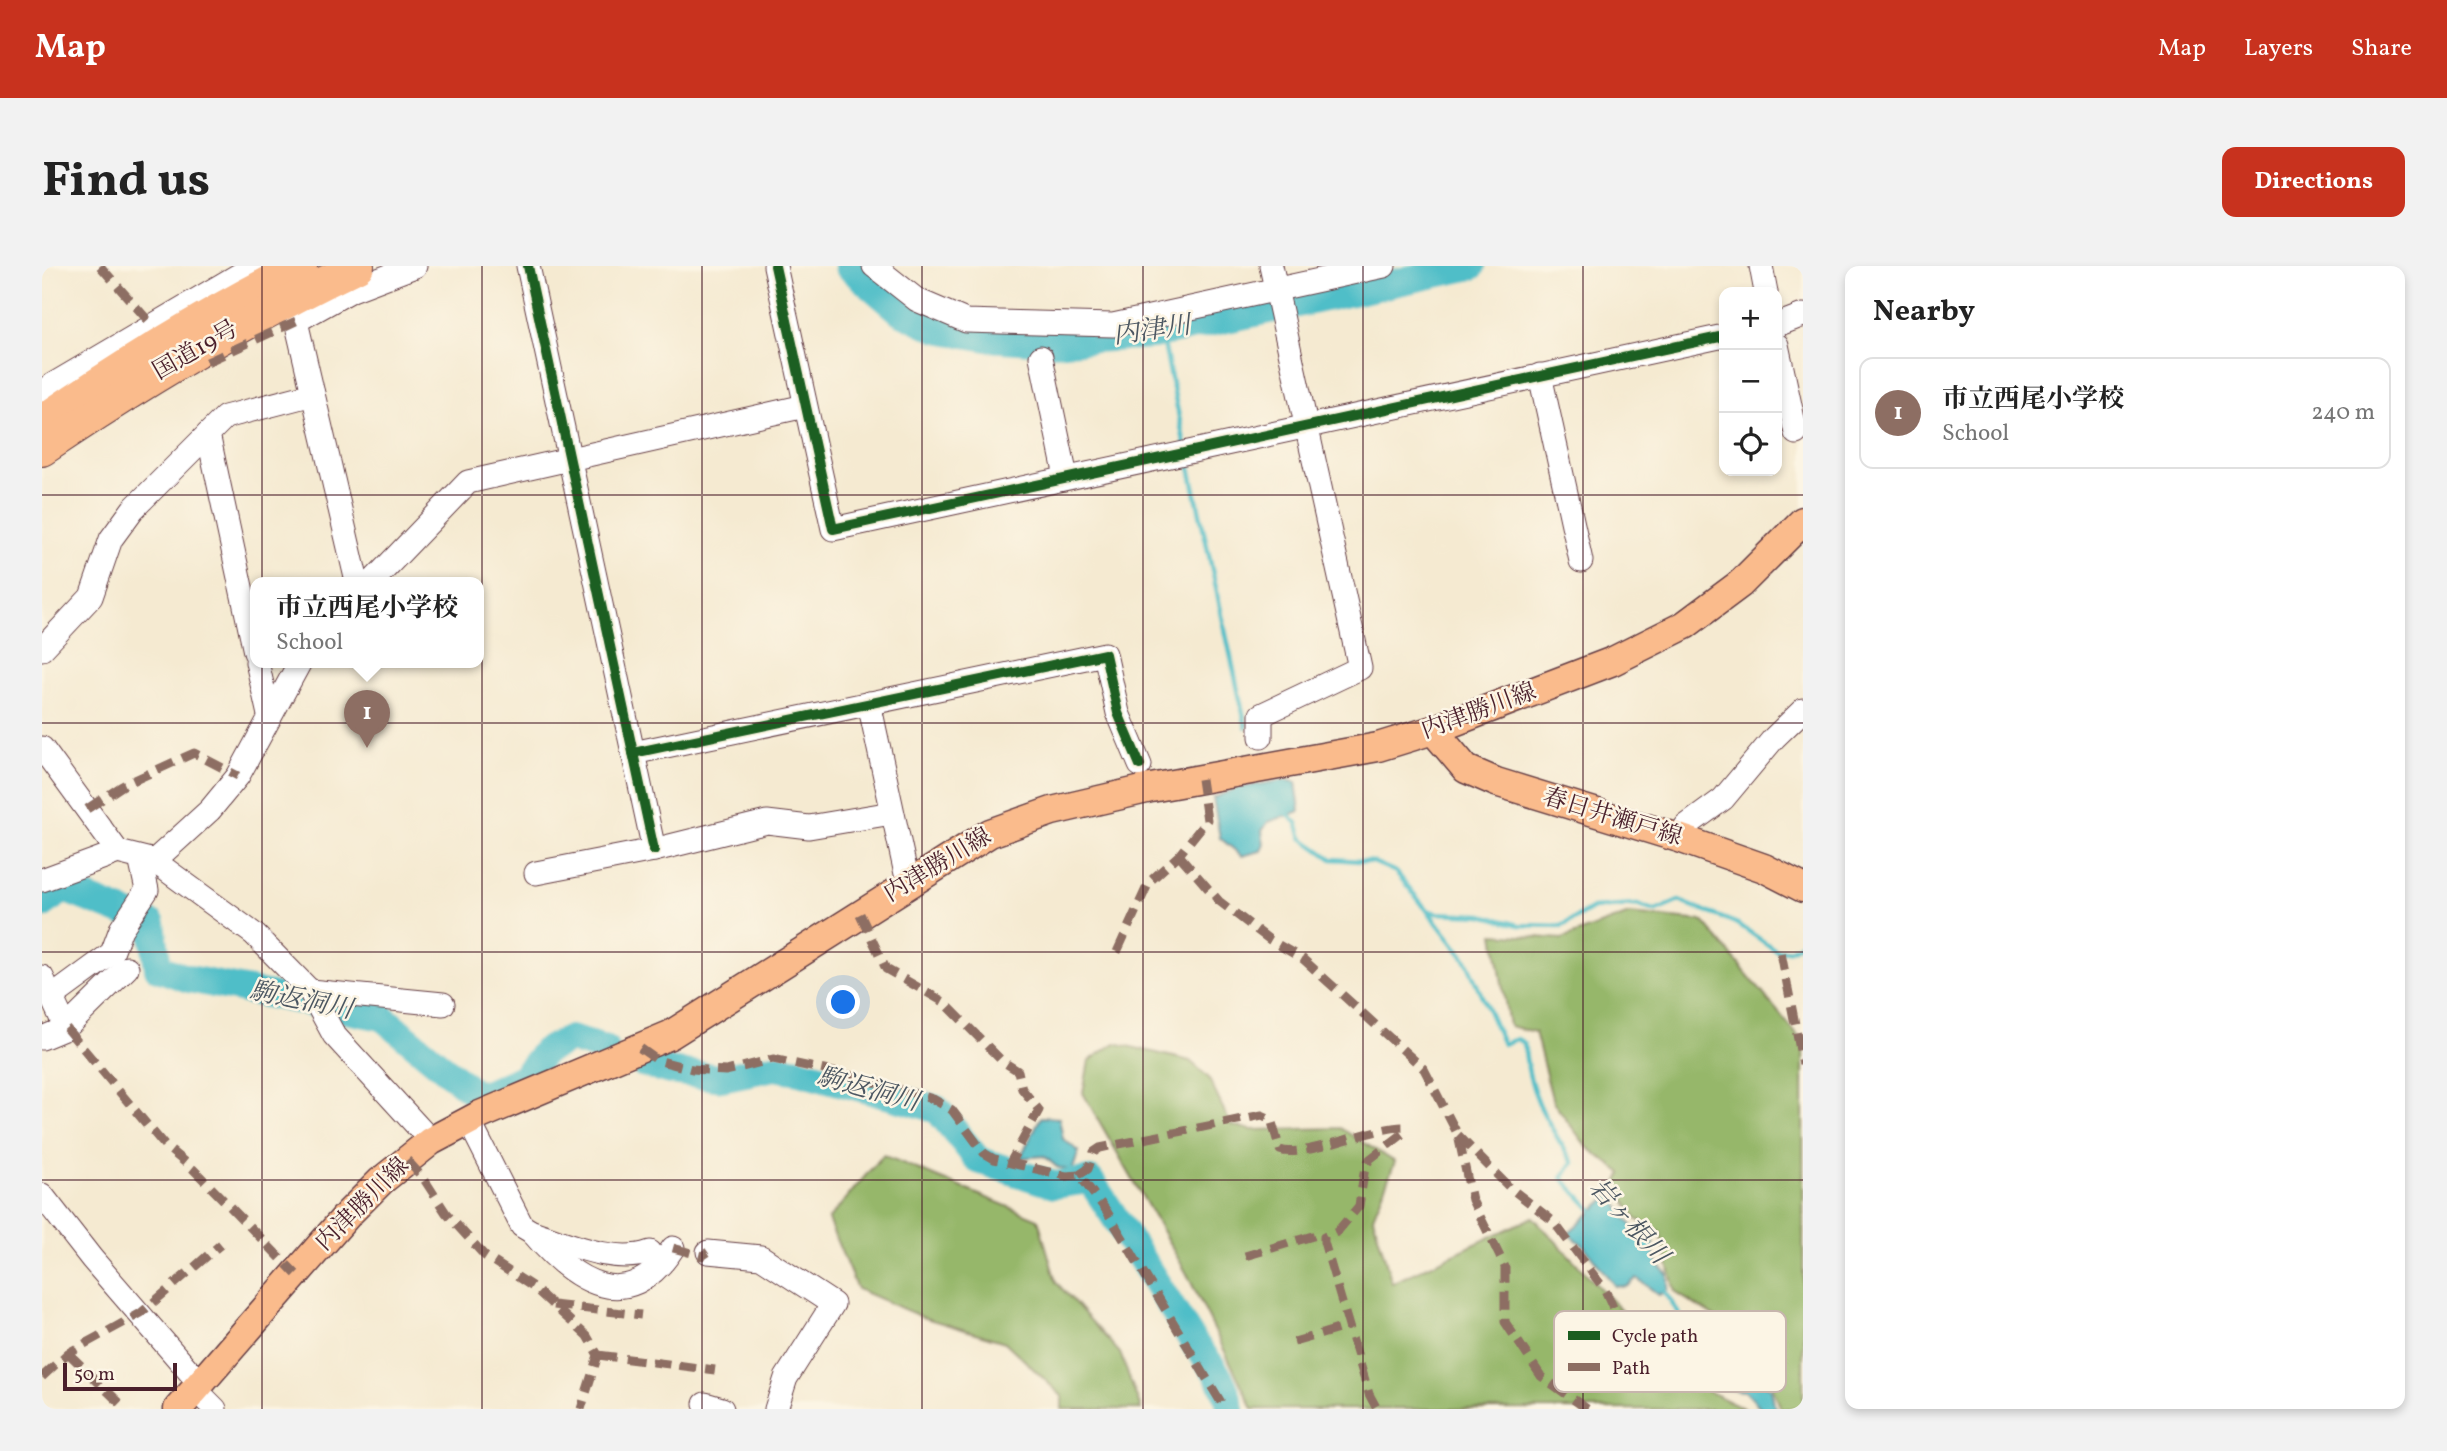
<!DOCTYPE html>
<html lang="en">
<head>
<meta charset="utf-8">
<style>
	:root { --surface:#fff; --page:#f2f2f2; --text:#222; --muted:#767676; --line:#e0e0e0; --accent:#c8321e }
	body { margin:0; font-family:Vollkorn,"Noto Serif JP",serif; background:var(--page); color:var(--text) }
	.controls { position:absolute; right:21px; top:21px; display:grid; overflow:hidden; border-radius:14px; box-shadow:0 4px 10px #0003 }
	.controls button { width:63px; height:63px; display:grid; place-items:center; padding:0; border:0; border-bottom:2px solid var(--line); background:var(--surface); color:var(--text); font:35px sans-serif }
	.scale { position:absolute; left:21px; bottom:18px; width:114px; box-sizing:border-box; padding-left:7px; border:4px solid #4a1f2b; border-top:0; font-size:19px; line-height:24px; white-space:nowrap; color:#4a1f2b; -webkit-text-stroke:5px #fcf5e5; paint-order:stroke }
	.you { position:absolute; left:802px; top:737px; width:24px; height:24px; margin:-18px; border:5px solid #fff; border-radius:50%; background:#1a73e8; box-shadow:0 0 0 10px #1a73e833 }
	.badge { display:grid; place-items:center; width:46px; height:46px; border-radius:50%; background:var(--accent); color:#fff; font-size:23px; font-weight:700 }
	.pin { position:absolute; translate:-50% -58px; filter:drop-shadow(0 2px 4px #0008) }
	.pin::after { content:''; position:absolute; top:37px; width:24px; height:21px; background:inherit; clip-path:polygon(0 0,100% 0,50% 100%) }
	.popup { position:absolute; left:208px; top:311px; width:234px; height:91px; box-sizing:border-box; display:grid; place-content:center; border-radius:14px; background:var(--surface); filter:drop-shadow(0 2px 5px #0005); font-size:23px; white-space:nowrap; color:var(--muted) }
	.popup b { font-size:26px; color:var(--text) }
	.popup::after { content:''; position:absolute; left:50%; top:100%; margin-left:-14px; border:14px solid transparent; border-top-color:var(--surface) }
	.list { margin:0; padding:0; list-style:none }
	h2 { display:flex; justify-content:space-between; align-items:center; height:91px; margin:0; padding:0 28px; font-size:30px }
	h2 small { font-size:23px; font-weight:400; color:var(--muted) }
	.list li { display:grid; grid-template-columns:46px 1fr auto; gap:21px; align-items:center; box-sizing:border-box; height:112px; margin:0 14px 14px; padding:0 14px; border:2px solid var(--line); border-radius:14px }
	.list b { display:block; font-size:26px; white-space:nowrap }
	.list p { margin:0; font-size:23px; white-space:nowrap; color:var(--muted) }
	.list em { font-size:23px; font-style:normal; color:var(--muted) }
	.icon { flex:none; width:38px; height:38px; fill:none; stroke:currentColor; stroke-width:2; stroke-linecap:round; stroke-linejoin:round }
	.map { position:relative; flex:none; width:1761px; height:1143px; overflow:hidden; border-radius:14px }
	header { display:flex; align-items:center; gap:42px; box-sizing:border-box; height:98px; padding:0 35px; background:var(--accent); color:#fff }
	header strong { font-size:33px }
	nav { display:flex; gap:38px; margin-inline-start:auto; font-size:24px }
	.intro { display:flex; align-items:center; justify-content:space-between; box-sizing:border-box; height:168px; padding:0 42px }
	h1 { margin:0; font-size:49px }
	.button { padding:18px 32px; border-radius:14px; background:var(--accent); color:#fff; font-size:24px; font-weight:700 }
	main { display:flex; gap:42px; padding:0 42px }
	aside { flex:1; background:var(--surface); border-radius:14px; box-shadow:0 4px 10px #0003 }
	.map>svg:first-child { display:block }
	.forest { fill:#96b76a; stroke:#706b4a; stroke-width:2 }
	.water { fill:#50bec8; stroke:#4d6e7a; stroke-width:2 }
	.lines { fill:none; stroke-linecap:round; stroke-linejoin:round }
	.stream { stroke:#50bec8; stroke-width:4.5 }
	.river { stroke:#50bec8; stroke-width:28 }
	.minor-casing { stroke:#643d44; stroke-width:25 }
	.major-casing { stroke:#643d44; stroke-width:31 }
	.highway-casing { stroke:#643d44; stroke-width:34 }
	.minor { stroke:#fff; stroke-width:23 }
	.major { stroke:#fabb8c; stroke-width:28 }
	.highway { stroke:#fabb8c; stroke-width:32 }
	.quiet { stroke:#8d6e63; stroke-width:9; stroke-dasharray:18 9; stroke-linecap:butt }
	.cycleway-casing { stroke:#fcf5e5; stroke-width:15 }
	.cycleway { stroke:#1b5e20; stroke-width:10 }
	.grid { fill:none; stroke:#4a1f2b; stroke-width:2; stroke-opacity:0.55 }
	.labels { text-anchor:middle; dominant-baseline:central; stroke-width:5; stroke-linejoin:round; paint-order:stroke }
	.street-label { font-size:24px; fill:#4a1f2b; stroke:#fcf5e5 }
	.water-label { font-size:26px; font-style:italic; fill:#4c5762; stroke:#fcf5e5 }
	.key { fill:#fcf5e5; stroke:#c7b5ad; stroke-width:2 }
	.key-label { font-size:19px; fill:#4a1f2b }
</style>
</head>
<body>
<header>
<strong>Map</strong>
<nav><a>Map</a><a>Layers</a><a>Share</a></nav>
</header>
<div class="intro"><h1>Find us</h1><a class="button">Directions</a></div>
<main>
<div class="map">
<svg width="1761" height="1143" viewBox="0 0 1761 1143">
	<rect width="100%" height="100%" fill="#fcf5e5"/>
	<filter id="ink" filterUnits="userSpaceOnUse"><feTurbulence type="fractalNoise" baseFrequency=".0143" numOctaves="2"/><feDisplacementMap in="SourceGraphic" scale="14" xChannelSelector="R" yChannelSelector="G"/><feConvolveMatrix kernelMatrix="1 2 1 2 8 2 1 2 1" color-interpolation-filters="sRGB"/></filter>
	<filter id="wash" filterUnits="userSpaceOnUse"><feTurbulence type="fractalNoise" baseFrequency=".00686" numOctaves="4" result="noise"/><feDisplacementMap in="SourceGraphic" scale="28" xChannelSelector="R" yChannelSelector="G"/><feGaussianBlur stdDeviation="1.57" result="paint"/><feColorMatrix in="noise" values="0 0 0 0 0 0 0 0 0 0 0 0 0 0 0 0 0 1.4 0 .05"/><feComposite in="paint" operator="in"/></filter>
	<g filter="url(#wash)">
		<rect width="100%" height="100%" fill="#f5ead1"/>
		<g class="forest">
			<path d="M 1587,648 L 1661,655 L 1761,776 L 1761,1143 L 1739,1143 L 1714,1077 L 1633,1026 L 1618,966 L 1594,953 L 1574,919 L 1580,907 L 1545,881 L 1511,836 L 1493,766 L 1467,760 L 1452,668 L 1520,673 Z"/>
			<path d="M 1073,777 L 1148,795 L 1166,811 L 1189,859 L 1209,864 L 1298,862 L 1353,896 L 1331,951 L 1350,1017 L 1491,951 L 1645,1115 L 1703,1143 L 1211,1143 L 1145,1008 L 1041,827 L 1047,795 Z"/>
			<path d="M 841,889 L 996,953 L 1014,1016 L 1078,1087 L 1099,1143 L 1020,1143 L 1020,1130 L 963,1076 L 880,1051 L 815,1023 L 786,954 Z"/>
		</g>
		<g class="water">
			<path d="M 1243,514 L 1254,516 L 1258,545 L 1226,556 L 1220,565 L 1222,578 L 1219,585 L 1200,590 L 1178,572 L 1171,532 L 1196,522 Z"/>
			<path d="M 999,851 L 1017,852 L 1021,873 L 1037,885 L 1030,905 L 1015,901 L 1002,890 L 978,892 Z"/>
			<path d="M 1572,926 C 1576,944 1585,955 1597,967 L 1613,968 C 1609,988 1612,994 1626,1009 L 1626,1023 L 1617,1029 L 1595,1012 L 1584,1021 L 1573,1020 L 1541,979 L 1526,967 Z"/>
			<path d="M 1692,1078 L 1701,1082 C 1706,1101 1711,1111 1729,1122 L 1733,1143 L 1720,1143 L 1703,1125 L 1676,1123 L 1656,1104 Z"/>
		</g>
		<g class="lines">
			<g class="stream">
				<path d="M 1111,69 L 1122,78 L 1143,180"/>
				<path d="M 1146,192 L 1204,461"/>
				<path d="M 1244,546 L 1255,557 L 1260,572 L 1290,593 L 1331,596 L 1354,606 L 1385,644 L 1394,647 L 1440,649 L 1477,659 L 1520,660 L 1551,642 L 1595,639 L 1614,645 L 1637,635 L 1696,658 L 1735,685 L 1748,684 L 1761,676"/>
				<path d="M 1385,644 L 1424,694 L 1461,778 L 1475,773 L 1482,777 C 1487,829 1504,854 1531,897 L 1520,912 L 1555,949"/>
				<path d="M 1619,1021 C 1629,1033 1635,1048 1646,1060 C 1659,1074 1678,1070 1689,1087"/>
			</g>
			<g class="river">
				<path d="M 806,0 L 858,45 L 896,63 L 945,72 L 1008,76 L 1111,69 L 1430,0"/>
				<path d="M 0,639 L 22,623 L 110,658 L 116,702 L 147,713 L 340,751 L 432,827 L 444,828 L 482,811 L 503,785 L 528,773 L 563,783"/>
				<path d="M 600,797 L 628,805 L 679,812 L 732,801 L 757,805 L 895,843 L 936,894 L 1012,919 L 1048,914 C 1083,965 1114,1017 1147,1069 C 1167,1099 1180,1106 1189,1143"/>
			</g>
		</g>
	</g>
	<g filter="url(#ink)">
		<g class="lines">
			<defs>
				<g id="minor">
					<path d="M 486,0 L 612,584"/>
					<path d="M 733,0 L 791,263 L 1682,70"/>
					<path d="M 832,0 L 875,34 L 924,55 L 1071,59 L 1342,0"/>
					<path d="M 1719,0 L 1724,26"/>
					<path d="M 1735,59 L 1761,49"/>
					<path d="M 1735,79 L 1754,167"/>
					<path d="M 999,91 L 1024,211"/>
					<path d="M 1498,109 L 1539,295"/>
					<path d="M 0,125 L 212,0"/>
					<path d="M 166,168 L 213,386"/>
					<path d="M 315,316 L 254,55 L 310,24 L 373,0"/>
					<path d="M 330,316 L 426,216 L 763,140"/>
					<path d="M 0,383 L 49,331 L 69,273 L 91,243 L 183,151 L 271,128"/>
					<path d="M 215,396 L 227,449"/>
					<path d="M 827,437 L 866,617"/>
					<path d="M 1219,471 L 1219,449 L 1318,402 L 1229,0"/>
					<path d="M 0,482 L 76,586 L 112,595 L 212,668 L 268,725 L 292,769 L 389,875"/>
					<path d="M 591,487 L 1063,388 L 1076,447 L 1098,499"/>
					<path d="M 1637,572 L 1644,560 L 1681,533 L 1732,472 L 1761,444"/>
					<path d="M 112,595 L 168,544 L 196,510 L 258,396"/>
					<path d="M 494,607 L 612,584 L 725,556 L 767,561 L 850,547"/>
					<path d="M 0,614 L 76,586"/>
					<path d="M 0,711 L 24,762"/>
					<path d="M 268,725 L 401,738"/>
					<path d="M 10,731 L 70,687 L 79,663 L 105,624 L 98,592"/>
					<path d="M 0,772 L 24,762 L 85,702"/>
					<path d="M 427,855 L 480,960 L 490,966 C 526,977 572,999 608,986"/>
					<path d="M 0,929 L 50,993 L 159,1119"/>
					<path d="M 490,966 C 531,1015 586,1052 631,982"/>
					<path d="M 666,986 L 719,991 L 791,1038 L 744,1112 L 734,1143"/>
					<path d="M 154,1124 L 173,1143"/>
					<path d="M 663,1138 L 680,1143"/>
				</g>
				<g id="major">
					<path d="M 1391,464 L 1424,503 L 1454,516 L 1637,572 L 1722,602 L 1761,622"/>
					<path d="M 136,1143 L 307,947 L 339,915 L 389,875 L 438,849 L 628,769 L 948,567 L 1010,545 L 1109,522 L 1336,481 L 1391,464 L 1571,395 L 1643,359 L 1698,318 L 1761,255"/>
				</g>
				<g id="highway">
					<path d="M 0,155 C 83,98 168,45 259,0"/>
					<path d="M 0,184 C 102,115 205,53 316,0"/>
				</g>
			</defs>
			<use href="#minor" class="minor-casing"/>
			<use href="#major" class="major-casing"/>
			<use href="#highway" class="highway-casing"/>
			<use href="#minor" class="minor"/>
			<use href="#major" class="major"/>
			<use href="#highway" class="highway"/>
			<g class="quiet">
				<path d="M 58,0 L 110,59"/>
				<path d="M 165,96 L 254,55"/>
				<path d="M 45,543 L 80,520 L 152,487 L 196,510"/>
				<path d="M 1137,589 L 1177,635 L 1228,674 L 1261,693 L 1382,803 L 1416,869 L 1430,934 L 1463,1001 L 1463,1056 L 1499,1110 L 1545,1143"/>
				<path d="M 818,648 L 844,703 L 902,736 L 960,795 L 976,805 L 980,823 L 997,844 L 968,897"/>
				<path d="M 1075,686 L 1107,616 L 1137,589 L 1165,554 L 1159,513"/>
				<path d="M 1739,687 L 1761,799"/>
				<path d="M 24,762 L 123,880 L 151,903 L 254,1008"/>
				<path d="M 598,782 L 615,794 L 650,803 L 684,805 L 731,793 L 811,810 L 891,833 L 910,844 L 942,887 L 952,893 L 1024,910 L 1037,909 L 1064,944 L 1183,1143"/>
				<path d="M 1416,869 L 1467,921 L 1511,955 L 1563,1024 L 1575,1050 C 1602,1054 1635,1063 1643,1094"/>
				<path d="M 365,894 L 382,913 L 404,947 L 443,990 L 491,1021 L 545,1070 L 556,1089 L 539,1143"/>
				<path d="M 1037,909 L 1046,903 L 1052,886 L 1058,882 L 1220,849 L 1229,853 L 1238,884 C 1261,893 1330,861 1361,861 L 1362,867 L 1328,893 L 1323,901 L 1317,940 L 1295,966 L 1282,971 L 1282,976 L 1327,1128 L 1335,1143"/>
				<path d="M 631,982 L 660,990 L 666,986"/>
				<path d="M 1203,990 L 1274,969 L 1282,971"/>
				<path d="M 511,1039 L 599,1049"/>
				<path d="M 1252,1076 L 1307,1060"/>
				<path d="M 26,1087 L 84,1143"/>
				<path d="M 556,1089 L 673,1104"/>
				<path d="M 0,1111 L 26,1087 L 99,1047 L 179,978"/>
			</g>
			<defs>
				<g id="cycleway">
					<path d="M 486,0 L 612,584"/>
					<path d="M 733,0 L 791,263 L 1682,70"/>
					<path d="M 591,487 L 1063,388 L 1076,447 L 1098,499"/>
				</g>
			</defs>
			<use href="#cycleway" class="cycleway-casing"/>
			<use href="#cycleway" class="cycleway"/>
		</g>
	</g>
	<path class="grid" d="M 220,0 L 220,1143M 440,0 L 440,1143M 660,0 L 660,1143M 880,0 L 880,1143M 1101,0 L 1101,1143M 1321,0 L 1321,1143M 1541,0 L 1541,1143M 0,229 L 1761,229M 0,457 L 1761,457M 0,686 L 1761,686M 0,914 L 1761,914"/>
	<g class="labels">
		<g class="street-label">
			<text transform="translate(154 85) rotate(-30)">国道19号</text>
			<text transform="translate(1437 446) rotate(-20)">内津勝川線</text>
			<text transform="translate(1570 552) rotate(17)">春日井瀬戸線</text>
			<text transform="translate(896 600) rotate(-31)">内津勝川線</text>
			<text transform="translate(321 939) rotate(-45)">内津勝川線</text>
		</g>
		<g class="water-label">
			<text transform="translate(1110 65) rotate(-8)">内津川</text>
			<text transform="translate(259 735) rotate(11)">駒返洞川</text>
			<text transform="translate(826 824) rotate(15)">駒返洞川</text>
			<text transform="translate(1586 956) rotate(48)">岩ヶ根川</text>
		</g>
	</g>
	<rect x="1512" y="1045" width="232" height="81" rx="10" class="key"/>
	<rect x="1526" y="1065" width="32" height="9" fill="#1b5e20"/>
	<rect x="1526" y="1097" width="32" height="8" fill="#8d6e63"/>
	<g class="key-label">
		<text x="1570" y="1076">Cycle path</text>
		<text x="1570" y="1108">Path</text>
	</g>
</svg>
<div class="controls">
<button>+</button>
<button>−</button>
<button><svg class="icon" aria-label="locate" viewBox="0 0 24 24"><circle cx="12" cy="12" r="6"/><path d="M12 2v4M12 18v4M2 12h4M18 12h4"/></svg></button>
</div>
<div class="scale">50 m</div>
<div class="you"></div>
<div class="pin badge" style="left:325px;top:482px;background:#8d6e63">1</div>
<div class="popup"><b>市立西尾小学校</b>School</div>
</div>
<aside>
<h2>Nearby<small></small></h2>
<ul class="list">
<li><span class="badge" style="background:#8d6e63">1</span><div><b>市立西尾小学校</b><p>School</p></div><em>240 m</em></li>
</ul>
</aside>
</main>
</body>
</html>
